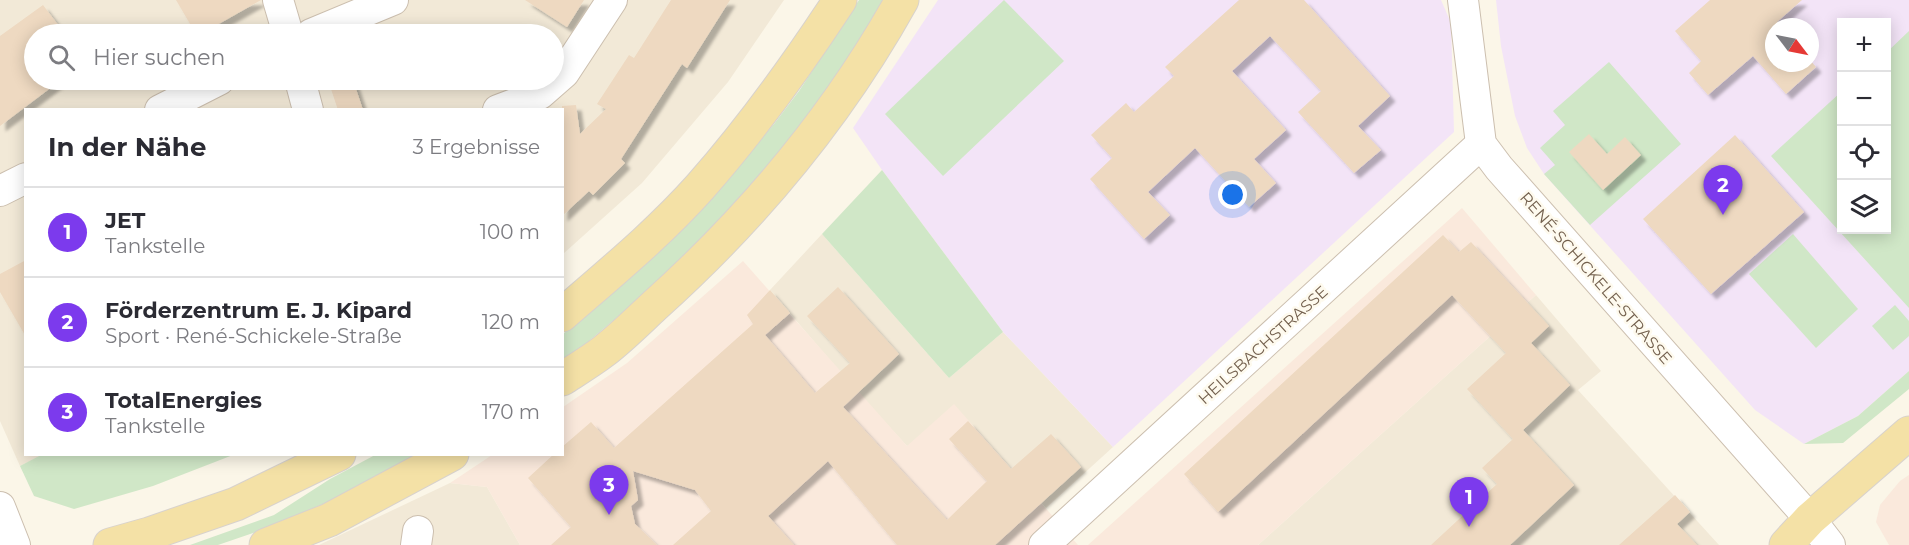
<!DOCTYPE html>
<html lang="de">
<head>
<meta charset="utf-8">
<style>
	:root { --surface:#fff; --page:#f2f2f3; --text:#2b2b33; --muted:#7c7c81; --line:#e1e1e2; --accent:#7c3aed }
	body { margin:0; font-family:Montserrat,sans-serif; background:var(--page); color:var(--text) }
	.controls { position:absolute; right:18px; top:18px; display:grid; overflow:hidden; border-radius:0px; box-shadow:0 3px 15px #0003 }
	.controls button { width:54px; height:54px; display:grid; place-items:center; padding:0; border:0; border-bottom:2px solid var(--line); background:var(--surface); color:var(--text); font:30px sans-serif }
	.compass { position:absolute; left:1765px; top:18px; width:54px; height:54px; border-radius:50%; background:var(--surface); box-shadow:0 3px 15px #0003; rotate:122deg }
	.you { position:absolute; left:1233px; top:195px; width:21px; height:21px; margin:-15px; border:4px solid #fff; border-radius:50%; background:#1a73e8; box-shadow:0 0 0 9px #1a73e833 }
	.badge { display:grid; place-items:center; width:39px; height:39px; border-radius:50%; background:var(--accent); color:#fff; font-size:20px; font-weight:700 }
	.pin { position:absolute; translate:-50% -50px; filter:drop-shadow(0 2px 3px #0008) }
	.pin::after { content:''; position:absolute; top:32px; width:21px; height:18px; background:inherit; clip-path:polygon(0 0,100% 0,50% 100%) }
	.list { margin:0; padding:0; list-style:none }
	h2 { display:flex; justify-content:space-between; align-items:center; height:78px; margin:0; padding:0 24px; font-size:26px }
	h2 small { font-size:20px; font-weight:400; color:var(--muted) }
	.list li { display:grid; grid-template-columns:39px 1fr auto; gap:18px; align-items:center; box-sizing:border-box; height:90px; padding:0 24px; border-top:2px solid var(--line) }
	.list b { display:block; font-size:22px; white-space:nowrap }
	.list p { margin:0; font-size:20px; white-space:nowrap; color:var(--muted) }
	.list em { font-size:20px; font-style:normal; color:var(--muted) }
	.icon { flex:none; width:33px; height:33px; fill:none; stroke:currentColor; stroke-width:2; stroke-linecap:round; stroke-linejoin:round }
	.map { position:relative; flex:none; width:1909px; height:545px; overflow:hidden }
	.search { position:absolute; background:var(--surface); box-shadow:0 3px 15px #0003; left:24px; top:24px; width:540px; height:66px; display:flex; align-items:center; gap:15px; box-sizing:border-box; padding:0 21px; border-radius:33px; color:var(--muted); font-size:22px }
	.panel { position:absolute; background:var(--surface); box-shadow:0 3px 15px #0003; left:24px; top:108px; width:540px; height:348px; border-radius:0px }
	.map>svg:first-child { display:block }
	.residential { fill:#f2e9d7; fill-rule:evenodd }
	.commercial { fill:#fae9dc }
	.education { fill:#f3e4f7; fill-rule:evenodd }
	.green { fill:#d0e7c7 }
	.building { fill:#eed9c1; filter:url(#shadow) }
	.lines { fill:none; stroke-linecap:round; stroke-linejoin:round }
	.minor-casing { stroke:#ccbfaf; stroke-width:32 }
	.major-casing { stroke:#d8d2cd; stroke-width:35 }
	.minor { stroke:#fff; stroke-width:30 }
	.major { stroke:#f4e1a6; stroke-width:33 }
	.labels { text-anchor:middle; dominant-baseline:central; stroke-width:5; stroke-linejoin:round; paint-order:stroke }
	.street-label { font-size:16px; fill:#73604e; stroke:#fefaee }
</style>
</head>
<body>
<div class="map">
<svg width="1909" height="545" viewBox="0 0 1909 545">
	<defs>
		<filter id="shadow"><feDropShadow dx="5.5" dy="5.5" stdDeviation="1.5" flood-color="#0004"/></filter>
	</defs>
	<rect width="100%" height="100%" fill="#fbf6e8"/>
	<g class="residential">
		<path d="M 0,0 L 784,0 L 728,82 L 642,183 L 563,254 L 562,110 L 26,110 L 26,454 L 43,455 L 20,466 L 0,421 ZM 34,34 L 554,34 L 554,80 L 34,80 Z"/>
		<path d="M 822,234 L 949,378 L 1003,332 L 1113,447 L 1046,508 L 968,421 L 907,446 L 858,393 L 770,290 Z"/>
		<path d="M 1536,295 L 1601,371 L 1578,390 L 1719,545 L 1258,545 Z"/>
		<path d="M 450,483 L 487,487 L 520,545 L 319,545 Z"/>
	</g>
	<g class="commercial">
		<path d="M 1462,208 L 1536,295 L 1258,545 L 1088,545 Z"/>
		<path d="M 743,261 L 907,446 L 954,404 L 1078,545 L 520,545 L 487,487 L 450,483 L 492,455 L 562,454 L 563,407 L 627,363 Z"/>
		<path d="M 1909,475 L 1909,545 L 1889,545 L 1876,522 L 1880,505 L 1900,481 Z"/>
	</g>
	<g class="education">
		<path d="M 938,0 L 1441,0 L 1451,23 L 1454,132 L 1113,447 L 1003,332 L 882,170 L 853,128 Z"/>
		<path d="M 1496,0 L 1909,0 L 1909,371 L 1858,416 L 1804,444 L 1755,410 L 1544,174 L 1527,148 L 1515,116 L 1501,46 ZM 1842,22 L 1886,22 L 1886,230 L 1842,230 ZM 1774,27 L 1810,27 L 1810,63 L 1774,63 Z"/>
	</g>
	<g class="green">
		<path d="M 859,0 L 884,0 C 864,32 845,65 823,96 C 750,197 660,285 563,362 L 563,334 L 579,321 L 710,199 L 774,124 L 799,91 Z"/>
		<path d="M 1004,0 L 1064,61 L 943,176 L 885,114 Z"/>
		<path d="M 1909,31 L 1909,308 L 1771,156 L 1841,92 L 1842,230 L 1886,230 L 1887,52 Z"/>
		<path d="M 1609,62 L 1681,144 L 1590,225 L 1544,174 L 1555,165 L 1540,148 L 1565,125 L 1553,111 Z"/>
		<path d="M 882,170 L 1003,332 L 949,378 L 822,234 Z"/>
		<path d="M 1793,234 L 1858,309 L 1816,348 L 1749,274 Z"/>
		<path d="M 1895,305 L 1909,321 L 1909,336 L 1893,350 L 1872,326 Z"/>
		<path d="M 1909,371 L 1909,389 L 1843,443 L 1804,444 L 1858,416 Z"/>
		<path d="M 43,454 L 233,454 L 233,455 L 153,486 L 74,509 L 34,496 L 20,466 Z"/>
		<path d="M 375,455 L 421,455 L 342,496 L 256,532 L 218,545 L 190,545 L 274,515 L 330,479 Z"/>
	</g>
	<g class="building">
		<path d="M 176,0 L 261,0 L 201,34 L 196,34 Z"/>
		<path d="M 525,0 L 584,0 L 567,27 Z"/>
		<path d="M 671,0 L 730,0 L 687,68 L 682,64 L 621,159 L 625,163 L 593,195 L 589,191 L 562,216 L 562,106 L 576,105 L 580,134 L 606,109 L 597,104 L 629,55 L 634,58 Z"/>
		<path d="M 1239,0 L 1304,0 L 1390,96 L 1358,126 L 1381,150 L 1354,173 L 1298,112 L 1321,91 L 1270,36 L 1232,71 L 1286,130 L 1254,159 L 1276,183 L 1249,207 L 1195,148 L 1148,192 L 1170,215 L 1144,239 L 1090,179 L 1112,158 L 1091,135 L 1126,103 L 1134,112 L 1174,76 L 1165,67 Z"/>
		<path d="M 1710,0 L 1802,0 L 1777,22 L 1781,27 L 1774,27 L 1774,63 L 1810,63 L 1810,60 L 1816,67 L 1786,94 L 1753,56 L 1708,95 L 1689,73 L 1701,61 L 1675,31 Z"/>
		<path d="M 43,5 L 65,34 L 34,34 L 34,80 L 61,80 L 0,126 L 0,36 Z"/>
		<path d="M 328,80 L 353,80 L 363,110 L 338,110 Z"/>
		<path d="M 1589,134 L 1607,154 L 1625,137 L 1641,155 L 1603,190 L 1569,152 Z"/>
		<path d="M 1735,135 L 1804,212 L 1711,294 L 1643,219 Z"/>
		<path d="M 1443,235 L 1459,252 L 1471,242 L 1549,326 L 1531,343 L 1570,385 L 1523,430 L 1574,485 L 1510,545 L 1431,545 L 1497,484 L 1482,468 L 1513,439 L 1467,389 L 1506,353 L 1452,295 L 1218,512 L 1184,474 Z"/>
		<path d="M 26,260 L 26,337 L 0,292 L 0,274 Z"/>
		<path d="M 838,287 L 899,354 L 843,407 L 947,520 L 987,481 L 949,439 L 968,421 L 1011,469 L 1051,434 L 1081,467 L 995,545 L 897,545 L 828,461 L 768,516 L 794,545 L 673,545 L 711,511 L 695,490 L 633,471 L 638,500 L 631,506 L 635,524 L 657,545 L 551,545 L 571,527 L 528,478 L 554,454 L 562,454 L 562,447 L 591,422 L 614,448 L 753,324 L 747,315 L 770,290 L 790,313 L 765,335 L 815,393 L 850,363 L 807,316 Z"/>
		<path d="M 1675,495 L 1690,512 L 1677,524 L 1697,545 L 1619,545 Z"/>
	</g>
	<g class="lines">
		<defs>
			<g id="minor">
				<path d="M 278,0 L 288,34"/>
				<path d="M 1463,0 L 1481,144 L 1499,168 L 1810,519 L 1830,545"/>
				<path d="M 311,34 L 393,0"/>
				<path d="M 300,80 L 308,110"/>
				<path d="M 160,110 L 219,80"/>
				<path d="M 498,110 L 540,94 L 564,73 L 612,0"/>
				<path d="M 0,191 L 26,178"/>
				<path d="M 0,507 L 15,545"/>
				<path d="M 416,545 L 418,531"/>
				<path d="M 1044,545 L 1481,144"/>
			</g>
			<g id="major">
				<path d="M 562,315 C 609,274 658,234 700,187 C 753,127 796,67 840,0"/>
				<path d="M 562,379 C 576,370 591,361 604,351 C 622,337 638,321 654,306 C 752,218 838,115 902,0"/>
				<path d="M 110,545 L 149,534 L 236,504 L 339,454"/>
				<path d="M 266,545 L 329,520 L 452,454"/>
				<path d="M 1786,545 L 1810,519 L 1909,433"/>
			</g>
		</defs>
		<use href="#minor" class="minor-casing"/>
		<use href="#major" class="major-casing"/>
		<use href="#minor" class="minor"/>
		<use href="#major" class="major"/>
	</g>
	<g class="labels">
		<g class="street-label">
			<text transform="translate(1596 278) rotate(49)">RENÉ-SCHICKELE-STRASSE</text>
			<text transform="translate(1263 345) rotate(-42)">HEILSBACHSTRASSE</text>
		</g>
	</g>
</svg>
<div class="controls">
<button>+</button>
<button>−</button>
<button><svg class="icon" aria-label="locate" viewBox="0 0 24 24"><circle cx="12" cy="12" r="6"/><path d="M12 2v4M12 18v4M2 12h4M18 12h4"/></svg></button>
<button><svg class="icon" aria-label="layers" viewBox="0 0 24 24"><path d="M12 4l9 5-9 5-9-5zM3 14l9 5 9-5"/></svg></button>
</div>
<svg class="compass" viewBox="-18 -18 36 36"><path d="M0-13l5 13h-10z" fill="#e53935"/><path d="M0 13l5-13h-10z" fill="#7c7c81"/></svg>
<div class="you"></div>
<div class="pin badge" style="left:1469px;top:527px">1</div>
<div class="pin badge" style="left:1723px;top:215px">2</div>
<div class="pin badge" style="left:609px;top:515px">3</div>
<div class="search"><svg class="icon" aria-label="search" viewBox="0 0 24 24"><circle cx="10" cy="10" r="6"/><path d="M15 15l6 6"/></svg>Hier suchen</div>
<section class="panel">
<h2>In der Nähe<small>3 Ergebnisse</small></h2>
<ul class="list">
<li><span class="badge">1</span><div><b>JET</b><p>Tankstelle</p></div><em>100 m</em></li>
<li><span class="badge">2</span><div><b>Förderzentrum E. J. Kipard</b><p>Sport · René-Schickele-Straße</p></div><em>120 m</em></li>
<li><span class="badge">3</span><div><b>TotalEnergies</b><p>Tankstelle</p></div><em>170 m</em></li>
</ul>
</section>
</div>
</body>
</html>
